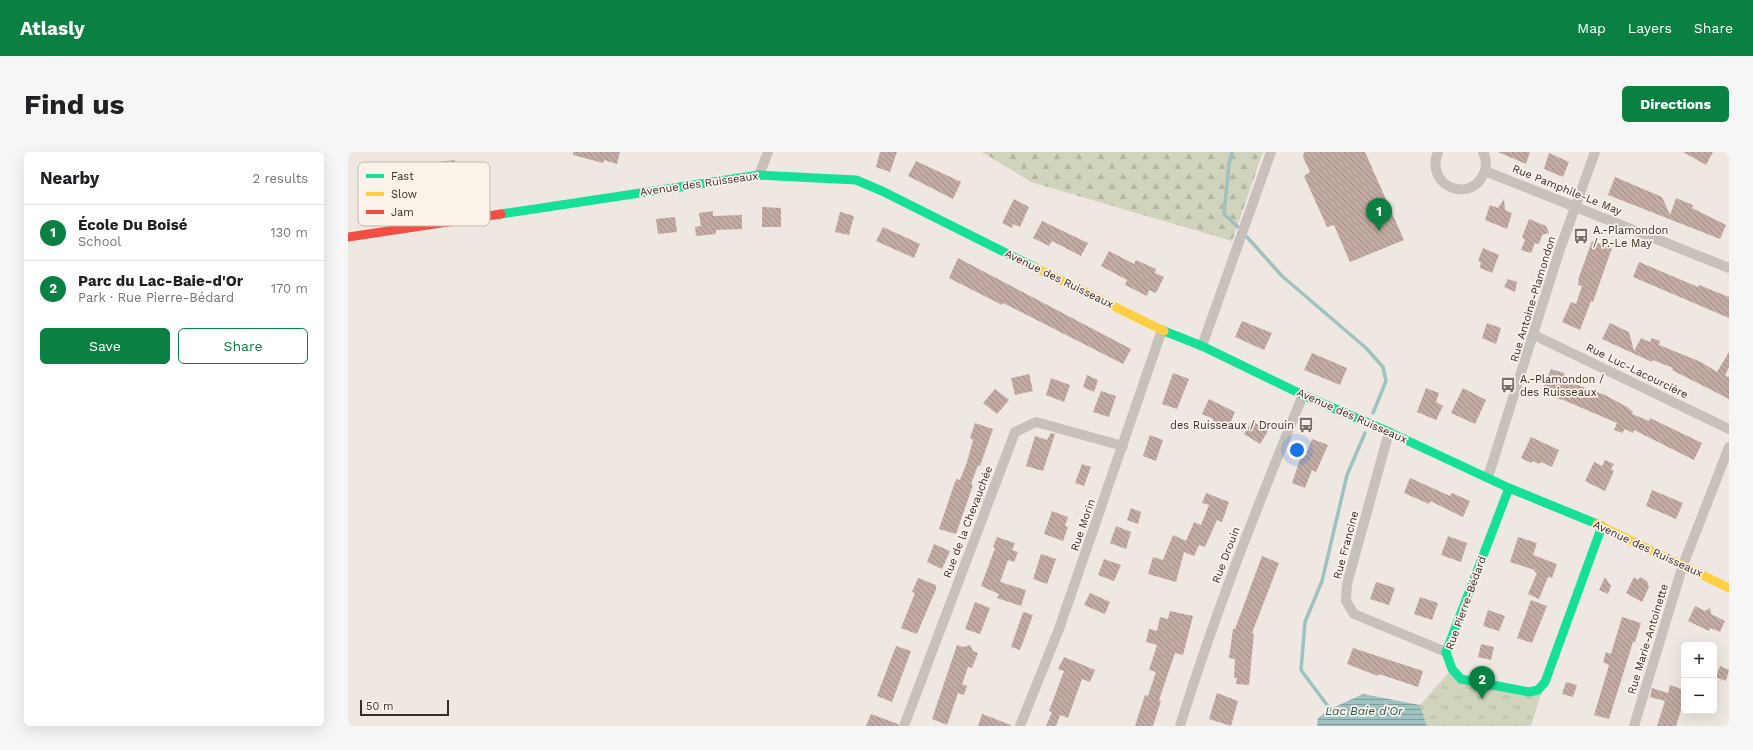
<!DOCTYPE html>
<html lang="en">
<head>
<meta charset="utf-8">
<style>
	:root { --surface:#fff; --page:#f6f6f6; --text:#202124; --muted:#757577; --line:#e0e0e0; --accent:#0b8043 }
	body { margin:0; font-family:"Work Sans",sans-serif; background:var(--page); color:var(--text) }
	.controls { position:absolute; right:12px; bottom:12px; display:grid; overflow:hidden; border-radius:6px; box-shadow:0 4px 16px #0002 }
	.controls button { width:36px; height:36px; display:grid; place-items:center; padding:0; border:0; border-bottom:1px solid var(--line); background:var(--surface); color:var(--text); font:20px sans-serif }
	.scale { position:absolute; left:12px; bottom:10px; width:89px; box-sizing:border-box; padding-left:4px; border:2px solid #392d29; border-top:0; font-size:11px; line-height:14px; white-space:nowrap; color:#392d29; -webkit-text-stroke:3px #fbf2ea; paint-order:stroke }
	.you { position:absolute; left:949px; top:298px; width:14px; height:14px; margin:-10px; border:3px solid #fff; border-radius:50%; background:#1a73e8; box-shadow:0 0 0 6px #1a73e833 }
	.badge { display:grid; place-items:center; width:26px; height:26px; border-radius:50%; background:var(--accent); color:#fff; font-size:13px; font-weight:700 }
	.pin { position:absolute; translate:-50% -33px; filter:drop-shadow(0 1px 2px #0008) }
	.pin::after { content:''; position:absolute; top:21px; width:14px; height:12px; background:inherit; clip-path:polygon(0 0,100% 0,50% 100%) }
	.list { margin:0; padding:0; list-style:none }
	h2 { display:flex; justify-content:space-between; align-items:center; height:52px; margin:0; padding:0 16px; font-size:17px }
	h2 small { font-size:13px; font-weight:400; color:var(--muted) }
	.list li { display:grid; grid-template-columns:26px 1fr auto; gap:12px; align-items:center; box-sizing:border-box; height:56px; padding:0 16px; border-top:1px solid var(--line) }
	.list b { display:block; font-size:15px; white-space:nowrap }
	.list p { margin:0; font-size:13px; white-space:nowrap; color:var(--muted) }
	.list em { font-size:13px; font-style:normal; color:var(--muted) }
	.actions { display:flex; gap:8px; padding:12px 16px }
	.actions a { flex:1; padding:9px 0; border:1px solid var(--accent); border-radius:6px; text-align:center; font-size:14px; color:var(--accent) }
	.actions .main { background:var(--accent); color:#fff }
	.map { position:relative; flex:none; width:1381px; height:574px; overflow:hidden; border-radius:6px }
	header { display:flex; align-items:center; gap:24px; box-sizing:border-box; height:56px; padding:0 20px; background:var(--accent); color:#fff }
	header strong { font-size:19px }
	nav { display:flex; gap:22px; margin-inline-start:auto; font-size:14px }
	.intro { display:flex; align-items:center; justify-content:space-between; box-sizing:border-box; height:96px; padding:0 24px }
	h1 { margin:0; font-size:28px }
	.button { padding:10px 18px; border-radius:6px; background:var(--accent); color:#fff; font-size:14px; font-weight:700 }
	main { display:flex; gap:24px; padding:0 24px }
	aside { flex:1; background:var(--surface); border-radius:6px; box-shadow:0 4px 16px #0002 }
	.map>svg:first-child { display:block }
	.grass { fill:url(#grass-tufts) }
	.forest { fill:url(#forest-firs) }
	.water { fill:url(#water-rules) }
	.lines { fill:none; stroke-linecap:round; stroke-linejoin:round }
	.stream { stroke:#9ec2c0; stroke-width:3.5 }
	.building { fill:url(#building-back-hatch) }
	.street { stroke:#c8c0bb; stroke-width:10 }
	.fast { stroke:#16e098; stroke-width:9 }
	.slow { stroke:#ffcf43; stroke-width:9 }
	.jam { stroke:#f24e42; stroke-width:9 }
	.labels { text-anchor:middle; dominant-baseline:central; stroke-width:3.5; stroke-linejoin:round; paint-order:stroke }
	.street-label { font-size:11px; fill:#392d29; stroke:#fbf2ea }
	.poi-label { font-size:11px; fill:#392d29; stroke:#fbf2ea; text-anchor:start }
	.water-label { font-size:12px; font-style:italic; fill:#1c5b5d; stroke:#fbf2ea }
	.key { fill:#fbf2ea; stroke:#c1b7b0; stroke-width:1 }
	.key-label { font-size:11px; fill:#392d29 }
</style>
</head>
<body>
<header>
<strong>Atlasly</strong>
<nav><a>Map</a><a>Layers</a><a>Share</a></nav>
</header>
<div class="intro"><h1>Find us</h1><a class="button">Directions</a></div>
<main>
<aside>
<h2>Nearby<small>2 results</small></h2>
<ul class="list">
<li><span class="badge">1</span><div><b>École Du Boisé</b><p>School</p></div><em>130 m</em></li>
<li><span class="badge">2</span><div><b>Parc du Lac-Baie-d'Or</b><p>Park · Rue Pierre-Bédard</p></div><em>170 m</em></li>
</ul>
<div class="actions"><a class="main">Save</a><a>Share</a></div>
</aside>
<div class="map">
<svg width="1381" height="574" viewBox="0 0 1381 574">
	<defs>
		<pattern id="grass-tufts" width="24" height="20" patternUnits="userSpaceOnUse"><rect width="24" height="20" fill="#d1d4bc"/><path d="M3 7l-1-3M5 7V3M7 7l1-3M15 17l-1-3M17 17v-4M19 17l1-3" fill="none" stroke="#b4b6a2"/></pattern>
		<pattern id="forest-firs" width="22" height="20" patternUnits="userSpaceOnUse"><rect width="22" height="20" fill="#d1d4bc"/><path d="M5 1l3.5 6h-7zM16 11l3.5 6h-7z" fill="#b4b6a2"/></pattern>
		<pattern id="water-rules" width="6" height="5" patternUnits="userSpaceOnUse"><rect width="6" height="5" fill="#9ec2c0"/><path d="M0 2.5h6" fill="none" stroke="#829e9c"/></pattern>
		<pattern id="building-back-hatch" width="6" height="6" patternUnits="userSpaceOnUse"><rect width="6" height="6" fill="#c3aba3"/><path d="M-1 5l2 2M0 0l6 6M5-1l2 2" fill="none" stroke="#9f8c85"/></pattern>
	</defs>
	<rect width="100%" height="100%" fill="#efe8e2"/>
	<path class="grass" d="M 1104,517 L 1113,527 L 1181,540 L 1197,530 L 1183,574 L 1079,574 L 1072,553 Z"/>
	<path class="forest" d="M 634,0 L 915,0 L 884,89 L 683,30 Z"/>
	<path class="water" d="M 1015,542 L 1072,553 L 1079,574 L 969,574 L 970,566 L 982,557 Z"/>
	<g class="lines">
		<g class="stream">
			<path d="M 884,0 L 881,12 L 876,62 L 890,75"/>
			<path d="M 899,85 L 934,124 L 1018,196 L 1035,215 L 1038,229 L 1025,261"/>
			<path d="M 982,557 L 953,518 L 957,470 L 974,429 L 999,323 L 1017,281"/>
		</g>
	</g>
	<g class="building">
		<path d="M 225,0 L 272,0 L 269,12 L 256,8 L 255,11 L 225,3 Z"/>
		<path d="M 532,0 L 549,0 L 542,20 L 528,15 Z"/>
		<path d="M 956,0 L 1017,0 L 1056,88 L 1002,110 L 986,73 L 979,75 L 956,24 L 962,20 L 955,5 Z"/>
		<path d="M 1150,0 L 1182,0 L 1178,12 Z"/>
		<path d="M 1335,0 L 1365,0 L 1358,13 Z"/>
		<path d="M 1201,1 L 1221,10 L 1215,25 L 1196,17 Z"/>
		<path d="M 107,8 L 111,34 L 83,37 L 79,11 Z"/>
		<path d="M 568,9 L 613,30 L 605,47 L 560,24 Z"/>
		<path d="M 1267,25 L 1314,45 L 1322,63 L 1328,46 L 1345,53 L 1344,56 L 1378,73 L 1372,87 L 1260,43 Z"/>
		<path d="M 666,47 L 681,55 L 672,75 L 665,72 L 664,76 L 654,71 Z"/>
		<path d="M 1156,47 L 1157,58 L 1164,61 L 1159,77 L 1137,68 L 1142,53 L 1150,56 Z"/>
		<path d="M 414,55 L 433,56 L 433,75 L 414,75 Z"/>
		<path d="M 365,59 L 365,64 L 394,63 L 394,77 L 368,78 L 368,82 L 348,84 L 347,75 L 353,74 L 351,61 Z"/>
		<path d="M 492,60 L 506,64 L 501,83 L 487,80 Z"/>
		<path d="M 327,65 L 329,80 L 310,82 L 308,67 Z"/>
		<path d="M 1181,67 L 1198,74 L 1201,81 L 1194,83 L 1191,92 L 1187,91 L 1183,101 L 1173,98 L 1177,88 L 1174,85 Z"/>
		<path d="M 694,69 L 740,91 L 733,104 L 704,89 L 701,94 L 685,86 Z"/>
		<path d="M 535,75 L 572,92 L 566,106 L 528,89 Z"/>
		<path d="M 1244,89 L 1264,96 L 1245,150 L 1243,149 L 1232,178 L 1214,170 L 1223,150 L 1228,152 L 1234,134 L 1230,133 L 1231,125 Z"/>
		<path d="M 1135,96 L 1151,103 L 1144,121 L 1132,116 L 1133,110 L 1130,109 Z"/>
		<path d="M 761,99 L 786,112 L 788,108 L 808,117 L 807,121 L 816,125 L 808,141 L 801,138 L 799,144 L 777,133 L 779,128 L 753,114 Z"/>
		<path d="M 610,106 L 783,197 L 775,212 L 677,162 L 655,151 L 654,153 L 601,126 Z"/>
		<path d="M 1291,110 L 1350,135 L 1351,133 L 1381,145 L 1381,166 L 1285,125 Z"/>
		<path d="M 1160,127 L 1169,130 L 1167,140 L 1156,135 Z"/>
		<path d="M 894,169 L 924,181 L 916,198 L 887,185 Z"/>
		<path d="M 1139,171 L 1153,176 L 1148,192 L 1134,186 Z"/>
		<path d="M 1262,171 L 1281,180 L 1286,199 L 1293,186 L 1302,190 L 1304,186 L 1312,189 L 1311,193 L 1353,210 L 1369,220 L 1381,200 L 1381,215 L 1377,224 L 1381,225 L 1381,247 L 1324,218 L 1325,216 L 1305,208 L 1304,210 L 1254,187 Z"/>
		<path d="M 964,201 L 999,216 L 992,233 L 956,218 Z"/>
		<path d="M 1203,217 L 1216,221 L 1217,224 L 1223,227 L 1221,230 L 1257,243 L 1279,255 L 1285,260 L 1284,262 L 1301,269 L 1302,266 L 1354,291 L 1346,308 L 1286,278 L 1285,281 L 1277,277 L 1274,281 L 1266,278 L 1269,271 L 1213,247 L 1213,248 L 1194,238 Z"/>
		<path d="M 825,221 L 841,227 L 829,257 L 814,252 Z"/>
		<path d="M 681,222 L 685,239 L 667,243 L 663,226 Z"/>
		<path d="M 739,223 L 750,228 L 746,240 L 735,235 Z"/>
		<path d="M 703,226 L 722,233 L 716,250 L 698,243 Z"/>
		<path d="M 1078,236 L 1091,241 L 1088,250 L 1095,254 L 1088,268 L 1069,260 Z"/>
		<path d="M 1115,236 L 1138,248 L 1127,272 L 1103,261 Z"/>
		<path d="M 647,237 L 661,248 L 649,262 L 635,251 Z"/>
		<path d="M 753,239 L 768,244 L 761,265 L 745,260 Z"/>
		<path d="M 861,247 L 887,260 L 881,274 L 865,269 L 865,267 L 854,262 Z"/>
		<path d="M 904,269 L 920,279 L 912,292 L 896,282 Z"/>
		<path d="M 627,271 L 645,277 L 632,314 L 630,313 L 623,332 L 625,333 L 608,382 L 591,377 L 608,327 L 612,328 L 619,310 L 625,288 L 622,286 Z"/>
		<path d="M 703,281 L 707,282 L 695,319 L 678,314 L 687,284 L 699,288 Z"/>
		<path d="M 802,283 L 815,288 L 808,309 L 795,304 Z"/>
		<path d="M 1183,285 L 1211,298 L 1204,315 L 1193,310 L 1191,312 L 1185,309 L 1183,311 L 1173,306 Z"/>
		<path d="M 964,287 L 980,293 L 968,320 L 964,318 L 957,336 L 944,331 L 956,296 L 960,298 Z"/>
		<path d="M 1257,308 L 1266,312 L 1263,317 L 1266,319 L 1257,339 L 1237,329 L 1246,310 L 1254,314 Z"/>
		<path d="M 734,312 L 743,315 L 736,334 L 727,331 Z"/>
		<path d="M 1062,326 L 1102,344 L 1104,341 L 1122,349 L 1115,365 L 1082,349 L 1081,352 L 1056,341 Z"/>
		<path d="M 1304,338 L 1335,351 L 1328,367 L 1298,354 Z"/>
		<path d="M 858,341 L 881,350 L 874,370 L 869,368 L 857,395 L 851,393 L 846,404 L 836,400 L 828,430 L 800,422 L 805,405 L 815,408 L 825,383 L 838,389 L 846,370 L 853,373 L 861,353 L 854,351 Z"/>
		<path d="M 783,356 L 793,360 L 790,372 L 779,368 Z"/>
		<path d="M 704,359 L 720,365 L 717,374 L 720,375 L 715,389 L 696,382 Z"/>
		<path d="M 768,374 L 783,380 L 778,397 L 762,391 Z"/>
		<path d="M 1100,384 L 1119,391 L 1113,410 L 1093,403 Z"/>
		<path d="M 649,385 L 667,391 L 664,398 L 670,400 L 666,410 L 660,408 L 652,430 L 678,438 L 673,454 L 649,446 L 651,442 L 633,434 L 647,396 L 645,395 Z"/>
		<path d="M 1170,385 L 1189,391 L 1185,403 L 1209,412 L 1204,426 L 1200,425 L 1191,447 L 1180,442 L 1189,421 L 1186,419 L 1187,418 L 1162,410 Z"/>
		<path d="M 586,392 L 602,399 L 594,417 L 579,410 Z"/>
		<path d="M 693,402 L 708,407 L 699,432 L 685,427 Z"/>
		<path d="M 914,404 L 931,411 L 904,481 L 906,481 L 901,533 L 888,532 L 889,526 L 886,526 L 887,507 L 881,506 L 885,477 L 887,477 Z"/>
		<path d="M 756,407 L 773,413 L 766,429 L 750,423 Z"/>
		<path d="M 1257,425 L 1263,434 L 1260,442 L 1251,438 Z"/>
		<path d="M 1286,425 L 1290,428 L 1292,425 L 1299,429 L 1301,435 L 1294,450 L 1278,441 Z"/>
		<path d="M 570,426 L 588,433 L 588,437 L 569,482 L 553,476 L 567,441 L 564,440 Z"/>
		<path d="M 1028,430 L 1047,436 L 1041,453 L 1022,447 Z"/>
		<path d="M 742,441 L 762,450 L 757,462 L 736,453 Z"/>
		<path d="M 1072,445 L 1090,451 L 1084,468 L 1066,462 Z"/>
		<path d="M 1183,448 L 1199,454 L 1184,491 L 1169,486 Z"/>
		<path d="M 627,450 L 642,456 L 632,482 L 617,477 Z"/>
		<path d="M 1347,454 L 1357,459 L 1362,456 L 1363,462 L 1377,469 L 1372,480 L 1362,476 L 1361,479 L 1340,469 Z"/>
		<path d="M 1140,458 L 1157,464 L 1151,479 L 1135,474 Z"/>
		<path d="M 822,459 L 845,464 L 835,503 L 827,501 L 811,548 L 813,549 L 805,574 L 787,574 L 797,543 L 800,544 L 808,520 L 801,518 L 809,493 L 798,490 L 801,477 L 809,479 L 812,465 L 820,467 Z"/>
		<path d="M 675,460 L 685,463 L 672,498 L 663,495 Z"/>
		<path d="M 1274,465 L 1293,471 L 1287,490 L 1285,490 L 1261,567 L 1246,563 L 1261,513 L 1255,510 L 1258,500 L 1263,502 Z"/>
		<path d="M 1133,492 L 1146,495 L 1143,508 L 1130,505 Z"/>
		<path d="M 609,493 L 615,495 L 622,493 L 625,499 L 630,501 L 624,516 L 620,515 L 614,532 L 619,534 L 616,543 L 610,541 L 599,573 L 584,567 Z"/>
		<path d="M 548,494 L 563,499 L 544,550 L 529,544 Z"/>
		<path d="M 1005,496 L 1075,519 L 1070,535 L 1031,522 L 1030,524 L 999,512 Z"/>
		<path d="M 716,505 L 747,518 L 742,530 L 734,527 L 720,566 L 712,563 L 708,574 L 698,574 L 704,560 L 701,559 L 716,519 L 710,517 Z"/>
		<path d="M 1372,514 L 1381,518 L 1378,529 L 1368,525 Z"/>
		<path d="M 1218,530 L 1229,533 L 1225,545 L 1214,542 Z"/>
		<path d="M 1322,533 L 1336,538 L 1336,548 L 1328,574 L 1309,574 L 1317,549 L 1302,545 L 1304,536 L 1320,541 Z"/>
		<path d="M 869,541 L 890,549 L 883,574 L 861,567 Z"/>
		<path d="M 523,562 L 550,572 L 550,574 L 518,574 Z"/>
		<path d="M 634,562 L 663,573 L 663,574 L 630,574 Z"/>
	</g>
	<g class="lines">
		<g class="street">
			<path d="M 1090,0 C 1076,34 1123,53 1136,21 C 1139,14 1138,6 1135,0"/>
			<path d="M 1137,19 L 1381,116"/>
			<path d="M 411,23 L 420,0"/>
			<path d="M 1186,183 L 1381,277"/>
			<path d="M 854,194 L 923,0"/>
			<path d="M 1041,280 L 999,432 L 998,449 L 1006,462 L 1098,500"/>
			<path d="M 1140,325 L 1211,100 L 1247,0"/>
			<path d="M 556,574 L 667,280 L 688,270 L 775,294"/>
			<path d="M 672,574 L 711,477 L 814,178"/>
			<path d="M 832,574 C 867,461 910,352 955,243"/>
			<path d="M 1286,574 L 1335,413 L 1381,295"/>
		</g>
		<g class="fast">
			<path d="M 153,62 L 411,23 L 508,28 L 534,39 L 688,116"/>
			<path d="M 816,179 L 854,194 L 955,243 L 1041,280 L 1161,336 L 1249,372"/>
			<path d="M 1161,336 L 1098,500 L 1104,517 L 1113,527 L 1181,540 L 1190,538 L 1197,530 L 1254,374"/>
		</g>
		<g class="slow">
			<path d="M 688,116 L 816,179"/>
			<path d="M 1249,372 L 1381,436"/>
		</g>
		<path class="jam" d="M 0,85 L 153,62"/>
	</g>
	<defs>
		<symbol id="bus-bare" viewBox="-9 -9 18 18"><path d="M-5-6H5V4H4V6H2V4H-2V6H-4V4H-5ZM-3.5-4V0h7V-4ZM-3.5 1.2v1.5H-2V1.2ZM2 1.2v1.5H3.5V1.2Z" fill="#796e6a" stroke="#fbf2ea" stroke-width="2.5" paint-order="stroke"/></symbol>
	</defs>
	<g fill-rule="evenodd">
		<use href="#bus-bare" x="1222" y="73" width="22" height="22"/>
		<use href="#bus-bare" x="1149" y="222" width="22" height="22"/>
		<use href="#bus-bare" x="947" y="262" width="22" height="22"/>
	</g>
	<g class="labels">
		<g class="street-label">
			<text transform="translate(351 32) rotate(-8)">Avenue des Ruisseaux</text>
			<text transform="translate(1219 38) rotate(22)">Rue Pamphile-Le May</text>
			<text transform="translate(711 127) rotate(26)">Avenue des Ruisseaux</text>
			<text transform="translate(1185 147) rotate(-73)">Rue Antoine-Plamondon</text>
			<text transform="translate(1289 219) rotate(26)">Rue Luc-Lacourcière</text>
			<text transform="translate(1004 264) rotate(24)">Avenue des Ruisseaux</text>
			<text transform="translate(620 370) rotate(-69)">Rue de la Chevauchée</text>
			<text transform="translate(735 373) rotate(-71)">Rue Morin</text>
			<text transform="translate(998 393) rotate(-75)">Rue Francine</text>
			<text transform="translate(1300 397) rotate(25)">Avenue des Ruisseaux</text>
			<text transform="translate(878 403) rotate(-69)">Rue Drouin</text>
			<text transform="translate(1118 451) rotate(-70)">Rue Pierre-Bédard</text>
			<text transform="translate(1300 487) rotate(-73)">Rue Marie-Antoinette</text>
		</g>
		<g class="poi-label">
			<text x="1245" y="78">A.-Plamondon<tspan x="1245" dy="13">/ P.-Le May</tspan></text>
			<text x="1172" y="227">A.-Plamondon /<tspan x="1172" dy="13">des Ruisseaux</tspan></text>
			<text x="946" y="273" text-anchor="end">des Ruisseaux / Drouin</text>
		</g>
		<g class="water-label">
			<text x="1016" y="559">Lac Baie d'Or</text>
		</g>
	</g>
	<rect x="10" y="10" width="132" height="64" rx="6" class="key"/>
	<rect x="18" y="22" width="18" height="4" fill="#16e098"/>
	<rect x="18" y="40" width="18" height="4" fill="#ffcf43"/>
	<rect x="18" y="58" width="18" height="4" fill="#f24e42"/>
	<g class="key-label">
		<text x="43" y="28">Fast</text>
		<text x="43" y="46">Slow</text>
		<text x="43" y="64">Jam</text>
	</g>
</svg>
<div class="controls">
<button>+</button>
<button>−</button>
</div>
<div class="scale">50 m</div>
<div class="you"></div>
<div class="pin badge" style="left:1031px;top:79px">1</div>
<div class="pin badge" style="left:1134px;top:547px">2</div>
</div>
</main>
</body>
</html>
